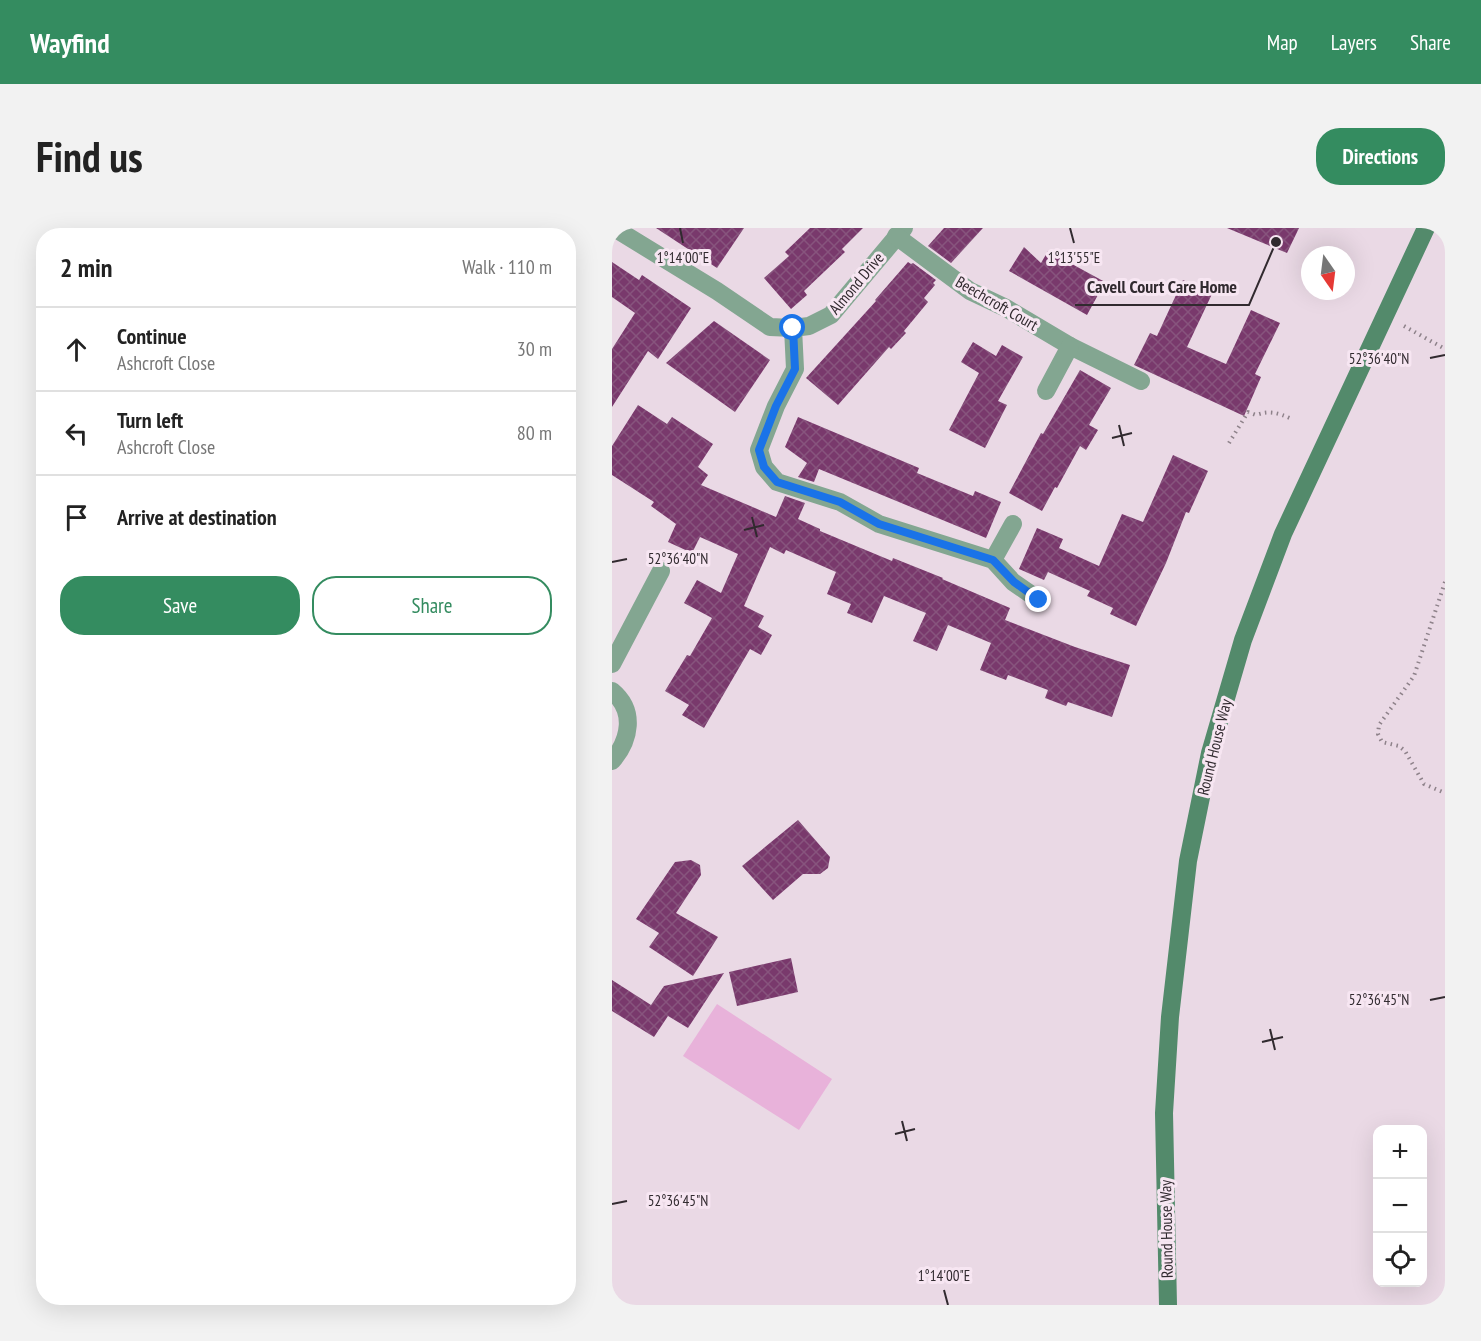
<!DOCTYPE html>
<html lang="en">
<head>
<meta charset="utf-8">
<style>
	:root { --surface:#fff; --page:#f2f2f2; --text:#222; --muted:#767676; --line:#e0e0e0; --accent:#348c60 }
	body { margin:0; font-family:"PT Sans Narrow",sans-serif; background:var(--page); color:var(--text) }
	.controls { position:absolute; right:18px; bottom:18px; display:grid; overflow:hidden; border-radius:12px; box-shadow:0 6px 24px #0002 }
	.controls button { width:54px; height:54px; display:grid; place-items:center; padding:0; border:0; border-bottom:2px solid var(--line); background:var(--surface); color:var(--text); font:30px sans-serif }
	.compass { position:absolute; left:689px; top:18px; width:54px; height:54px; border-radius:50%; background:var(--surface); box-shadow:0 6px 24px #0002; rotate:166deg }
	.stop { position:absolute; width:18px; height:18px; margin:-14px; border:4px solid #1a73e8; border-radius:50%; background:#fff }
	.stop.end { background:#1a73e8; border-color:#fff; box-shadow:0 2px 6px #0008 }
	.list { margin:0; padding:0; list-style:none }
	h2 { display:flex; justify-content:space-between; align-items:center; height:78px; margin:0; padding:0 24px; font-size:26px }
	h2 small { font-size:20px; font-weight:400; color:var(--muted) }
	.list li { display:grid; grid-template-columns:39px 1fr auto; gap:18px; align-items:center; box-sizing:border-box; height:84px; padding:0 24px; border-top:2px solid var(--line) }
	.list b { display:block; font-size:22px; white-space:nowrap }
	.list p { margin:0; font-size:20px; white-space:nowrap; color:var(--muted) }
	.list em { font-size:20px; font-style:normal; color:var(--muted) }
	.actions { display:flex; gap:12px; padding:18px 24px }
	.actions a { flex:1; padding:14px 0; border:2px solid var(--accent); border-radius:24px; text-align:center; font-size:21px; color:var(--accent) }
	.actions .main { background:var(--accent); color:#fff }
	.icon { flex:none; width:33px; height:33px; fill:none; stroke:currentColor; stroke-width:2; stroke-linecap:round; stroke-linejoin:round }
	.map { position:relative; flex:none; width:833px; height:1077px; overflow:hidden; border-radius:24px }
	header { display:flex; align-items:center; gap:36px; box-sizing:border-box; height:84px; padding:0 30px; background:var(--accent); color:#fff }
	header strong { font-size:28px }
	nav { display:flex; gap:33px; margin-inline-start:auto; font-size:21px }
	.intro { display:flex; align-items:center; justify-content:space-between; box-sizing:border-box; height:144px; padding:0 36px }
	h1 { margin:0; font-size:42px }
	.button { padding:15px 27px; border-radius:24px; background:var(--accent); color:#fff; font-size:21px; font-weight:700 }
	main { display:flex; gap:36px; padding:0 36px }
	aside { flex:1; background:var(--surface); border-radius:24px; box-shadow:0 6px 24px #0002 }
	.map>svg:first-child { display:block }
	.park { fill:#e8b2da }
	.building { fill:url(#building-cross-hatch) }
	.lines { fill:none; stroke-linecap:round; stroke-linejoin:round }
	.path { stroke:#8e828a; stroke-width:4; stroke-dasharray:1.5 4.5; stroke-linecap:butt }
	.street { stroke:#83a691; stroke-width:18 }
	.secondary { stroke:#538a6b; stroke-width:18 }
	.route { stroke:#1a73e8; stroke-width:8 }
	.ticks { fill:none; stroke:#312a2f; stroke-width:2 }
	.labels { text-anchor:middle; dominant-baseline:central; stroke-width:6; stroke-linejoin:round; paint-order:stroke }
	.street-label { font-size:16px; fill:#312a2f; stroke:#f7e6f2 }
	.ticks-label { font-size:15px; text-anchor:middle; fill:#312a2f; stroke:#f7e6f2; stroke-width:6; stroke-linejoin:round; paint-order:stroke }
	.leader { fill:none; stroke:#312a2f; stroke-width:2 }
	.callout-dot { fill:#312a2f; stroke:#f7e6f2; stroke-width:2 }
	.callout-label { font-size:18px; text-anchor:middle; font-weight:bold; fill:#312a2f; stroke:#f7e6f2; stroke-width:6; stroke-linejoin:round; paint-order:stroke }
</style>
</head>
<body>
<header>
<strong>Wayfind</strong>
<nav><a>Map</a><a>Layers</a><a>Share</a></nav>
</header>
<div class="intro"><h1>Find us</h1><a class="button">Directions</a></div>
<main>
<aside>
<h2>2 min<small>Walk · 110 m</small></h2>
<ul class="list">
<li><svg class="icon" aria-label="ahead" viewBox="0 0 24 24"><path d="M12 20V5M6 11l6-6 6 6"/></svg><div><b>Continue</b><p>Ashcroft Close</p></div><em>30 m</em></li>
<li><svg class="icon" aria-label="left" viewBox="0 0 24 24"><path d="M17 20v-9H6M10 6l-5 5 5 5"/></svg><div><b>Turn left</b><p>Ashcroft Close</p></div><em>80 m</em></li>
<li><svg class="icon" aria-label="arrive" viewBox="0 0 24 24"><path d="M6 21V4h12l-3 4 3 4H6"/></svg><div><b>Arrive at destination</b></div></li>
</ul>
<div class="actions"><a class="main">Save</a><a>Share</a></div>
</aside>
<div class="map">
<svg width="833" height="1077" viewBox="0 0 833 1077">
	<defs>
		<pattern id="building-cross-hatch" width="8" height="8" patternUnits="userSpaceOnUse" patternTransform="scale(1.5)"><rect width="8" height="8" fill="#79396c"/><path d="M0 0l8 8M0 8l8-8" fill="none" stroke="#87547d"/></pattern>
	</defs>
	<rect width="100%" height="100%" fill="#ead9e5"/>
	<path class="park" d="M 105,776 L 220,851 L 187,902 L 71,828 Z"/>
	<g class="building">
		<path d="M 44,0 L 132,0 L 105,40 Z"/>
		<path d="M 198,0 L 251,0 L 230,21 L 233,24 L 192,63 L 195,67 L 179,81 L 152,50 L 177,28 L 173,24 Z"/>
		<path d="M 332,0 L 371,0 L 339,35 L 316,18 Z"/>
		<path d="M 615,0 L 687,0 L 675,25 Z"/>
		<path d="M 412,19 L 429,35 L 436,23 L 493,54 L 475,87 L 397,43 Z"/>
		<path d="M 0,34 L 27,52 L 30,47 L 79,80 L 46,131 L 36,123 L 0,179 L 0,121 L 23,85 L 0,69 Z"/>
		<path d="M 296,34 L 299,36 L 301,35 L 324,52 L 321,55 L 323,57 L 312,70 L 316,74 L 292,103 L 294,105 L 279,121 L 277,119 L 226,177 L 194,150 L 264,73 L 263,72 Z"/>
		<path d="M 571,52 L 600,66 L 575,119 L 614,136 L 639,82 L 668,95 L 643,146 L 649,149 L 632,188 L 522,137 L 538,105 L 545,108 Z"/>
		<path d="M 102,93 L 158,132 L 123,184 L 54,135 Z"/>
		<path d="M 361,114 L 384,128 L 390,117 L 411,129 L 386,173 L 395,177 L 373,220 L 337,202 L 367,145 L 349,134 Z"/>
		<path d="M 468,142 L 499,160 L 477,197 L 486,202 L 474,222 L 468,218 L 445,260 L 443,259 L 430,283 L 397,265 L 429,205 L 431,206 Z"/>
		<path d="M 26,177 L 55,196 L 60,189 L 101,216 L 86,239 L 96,247 L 89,257 L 164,289 L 173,268 L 193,275 L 186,291 L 208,301 L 208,303 L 280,333 L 281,330 L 331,350 L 330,351 L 398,380 L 393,392 L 463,419 L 518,437 L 500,489 L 456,474 L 454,478 L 433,470 L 436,462 L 396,447 L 394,452 L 368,442 L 379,415 L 336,397 L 325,423 L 301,413 L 314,385 L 272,368 L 260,395 L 235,385 L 239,376 L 215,366 L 224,344 L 174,322 L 172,326 L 158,319 L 132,378 L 152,388 L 146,399 L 160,407 L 149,427 L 138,421 L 92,500 L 70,487 L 77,477 L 53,463 L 75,427 L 78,428 L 100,390 L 72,375 L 85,352 L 109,365 L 126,326 L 88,309 L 80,325 L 56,314 L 64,296 L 39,278 L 42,274 L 0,247 L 0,218 Z"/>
		<path d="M 186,189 L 307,240 L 305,245 L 361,268 L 363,263 L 389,274 L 374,310 L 207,241 L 202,254 L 186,249 L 195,235 L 173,219 Z"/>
		<path d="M 561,227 L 596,243 L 577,285 L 574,284 L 554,335 L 524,398 L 498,386 L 501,380 L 475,368 L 478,363 L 436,344 L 432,352 L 407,341 L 425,300 L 451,311 L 447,320 L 487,338 L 510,286 L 531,294 Z"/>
		<path d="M 186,592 L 218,629 L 216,640 L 208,646 L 191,646 L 161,672 L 130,638 Z"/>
		<path d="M 79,632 L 88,637 L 89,647 L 64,685 L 106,709 L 81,748 L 37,719 L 47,705 L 24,691 L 63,634 Z"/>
		<path d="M 179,730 L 186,764 L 125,778 L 117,744 Z"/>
		<path d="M 112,745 L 76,800 L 56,788 L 42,809 L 0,783 L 0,752 L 39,777 L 52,758 Z"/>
	</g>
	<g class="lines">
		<g class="path">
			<path d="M 792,98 L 833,121"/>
			<path d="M 617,215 L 636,184 L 644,187 C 658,182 666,185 680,191"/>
			<path d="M 833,354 L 802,448 L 767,497 L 766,506 L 770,514 L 787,518 L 793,523 L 812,556 L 833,565"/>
		</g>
		<g class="street">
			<path d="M 2,0 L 105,63 L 158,99 L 181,100 L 197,98 L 219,87 L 292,0"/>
			<path d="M 284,8 L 358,63 L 394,80 L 458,118 L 529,153"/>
			<path d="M 181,100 L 183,141 L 164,178 L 147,222 L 152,239 L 165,254 L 228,274 L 267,296 L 381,332 L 401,354 L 427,372"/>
			<path d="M 434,163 L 458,118"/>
			<path d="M 381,332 L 401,296"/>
			<path d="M 0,436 L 49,343"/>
			<path d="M 0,463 C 24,483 18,512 0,533"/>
		</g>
		<path class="secondary" d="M 556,1077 L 552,885 L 558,789 L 576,633 L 598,525 L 631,412 L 671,306 L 814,0"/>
	</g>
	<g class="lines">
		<path class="route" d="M 181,100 L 183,141 L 164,178 L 147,222 L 152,239 L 165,254 L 228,274 L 267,296 L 381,332 L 402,354 L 427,372"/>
	</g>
	<path class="ticks" d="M 68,0 L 71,15M 458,0 L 462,15M 818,130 L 833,127M 507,197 L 512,218M 500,210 L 520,205M 140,289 L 145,309M 132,302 L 152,297M 0,334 L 15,331M 818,772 L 833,769M 658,801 L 663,822M 650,814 L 671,809M 290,893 L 295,913M 283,906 L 303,901M 0,976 L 15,973M 332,1062 L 336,1077"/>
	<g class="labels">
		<g class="street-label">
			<text transform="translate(244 55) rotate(-50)">Almond Drive</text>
			<text transform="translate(385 75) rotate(30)">Beechcroft Court</text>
			<text transform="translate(602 519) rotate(-76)">Round House Way</text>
			<text transform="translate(554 1001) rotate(-91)">Round House Way</text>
		</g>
	</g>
	<g class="ticks-label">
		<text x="71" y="35">1°14'00"E</text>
		<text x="462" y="35">1°13'55"E</text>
		<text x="767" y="136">52°36'40"N</text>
		<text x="66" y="336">52°36'40"N</text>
		<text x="767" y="777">52°36'45"N</text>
		<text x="66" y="978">52°36'45"N</text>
		<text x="332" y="1053">1°14'00"E</text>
	</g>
	<path class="leader" d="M664 14L637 77H463"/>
	<circle class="callout-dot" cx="664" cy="14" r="6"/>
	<g class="callout-label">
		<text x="550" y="65">Cavell Court Care Home</text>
	</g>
</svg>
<div class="controls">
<button>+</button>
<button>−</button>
<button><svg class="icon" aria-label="locate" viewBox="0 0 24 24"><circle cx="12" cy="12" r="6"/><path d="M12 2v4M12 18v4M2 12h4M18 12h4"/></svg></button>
</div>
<svg class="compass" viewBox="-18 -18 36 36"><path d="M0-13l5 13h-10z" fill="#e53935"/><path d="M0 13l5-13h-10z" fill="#767676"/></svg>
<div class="stop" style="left:181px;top:100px"></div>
<div class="stop end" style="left:427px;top:372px"></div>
</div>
</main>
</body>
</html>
